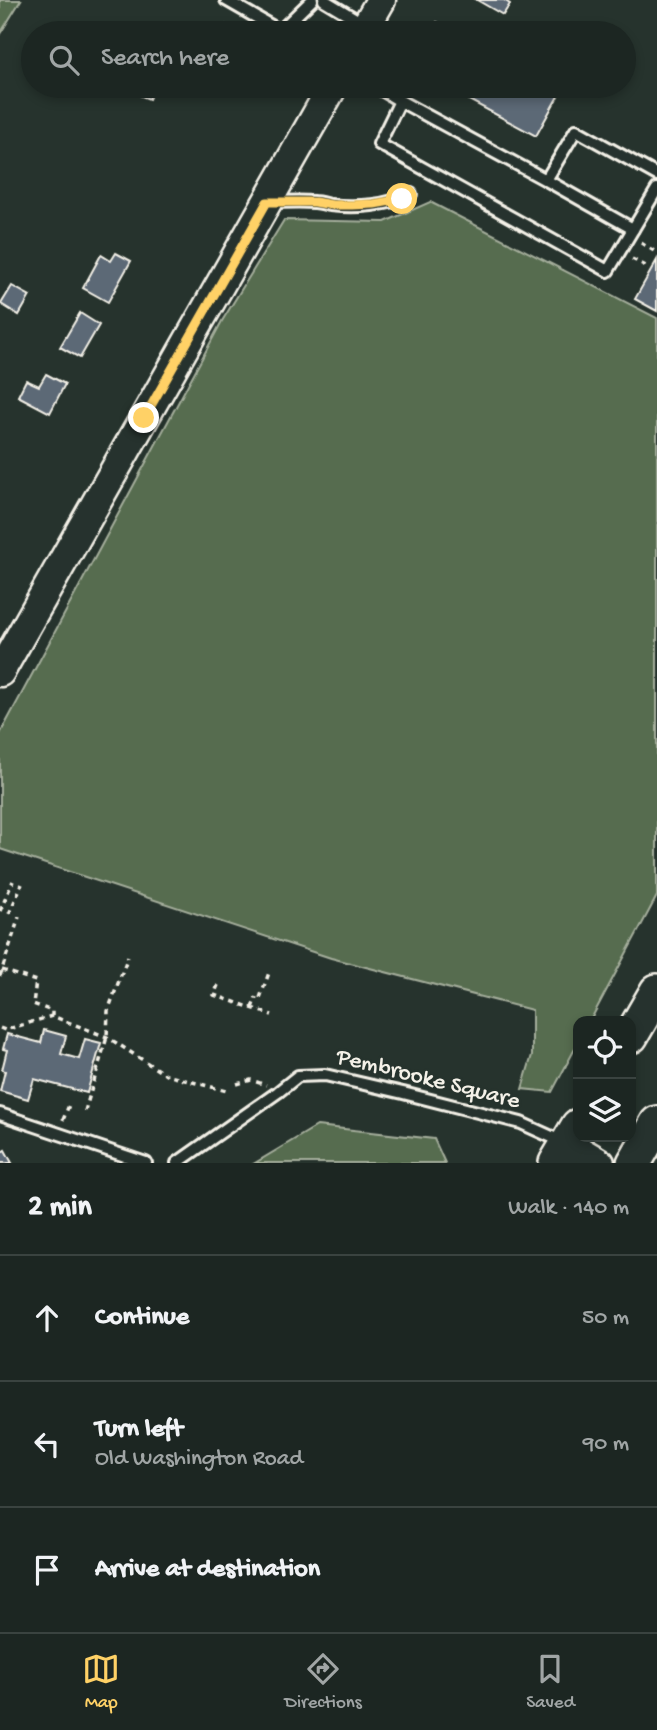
<!DOCTYPE html>
<html lang="en">
<head>
<meta charset="utf-8">
<style>
	:root { --surface:#1c2622; --page:#29322f; --text:#f1f3f6; --muted:#a0a5a5; --line:#3a4340; --accent:#ffd166 }
	body { margin:0; font-family:"Gochi Hand",sans-serif; background:var(--page); color:var(--text) }
	.controls { position:absolute; right:21px; bottom:21px; display:grid; overflow:hidden; border-radius:14px; box-shadow:0 4px 10px #0003 }
	.controls button { width:63px; height:63px; display:grid; place-items:center; padding:0; border:0; border-bottom:2px solid var(--line); background:var(--surface); color:var(--text); font:35px sans-serif }
	.stop { position:absolute; width:21px; height:21px; margin:-16px; border:5px solid #ffd166; border-radius:50%; background:#fff }
	.stop.end { background:#ffd166; border-color:#fff; box-shadow:0 2px 7px #0008 }
	.list { margin:0; padding:0; list-style:none }
	h2 { display:flex; justify-content:space-between; align-items:center; height:91px; margin:0; padding:0 28px; font-size:30px }
	h2 small { font-size:23px; font-weight:400; color:var(--muted) }
	.list li { display:grid; grid-template-columns:46px 1fr auto; gap:21px; align-items:center; box-sizing:border-box; height:126px; padding:0 28px; border-top:2px solid var(--line) }
	.list b { display:block; font-size:26px; white-space:nowrap }
	.list p { margin:0; font-size:23px; white-space:nowrap; color:var(--muted) }
	.list em { font-size:23px; font-style:normal; color:var(--muted) }
	.icon { flex:none; width:38px; height:38px; fill:none; stroke:currentColor; stroke-width:2; stroke-linecap:round; stroke-linejoin:round }
	.map { position:relative; flex:none; width:657px; height:1163px; overflow:hidden }
	.search { position:absolute; background:var(--surface); box-shadow:0 4px 10px #0003; left:21px; right:21px; top:21px; height:77px; display:flex; align-items:center; gap:18px; box-sizing:border-box; padding:0 24px; border-radius:38px; color:var(--muted); font-size:26px }
	.sheet { height:469px; background:var(--surface) }
	nav { display:flex; justify-content:space-around; align-items:center; box-sizing:border-box; height:98px; border-top:2px solid var(--line); background:var(--surface); font-size:19px; color:var(--muted) }
	nav a { display:grid; justify-items:center; gap:4px }
	nav .on { color:var(--accent) }
	.map>svg:first-child { display:block }
	.green { fill:#566c50; stroke:#a5ae9c; stroke-width:2 }
	.building { fill:#5c6976; stroke:#f4f1e8; stroke-width:2 }
	.lines { fill:none; stroke-linecap:round; stroke-linejoin:round }
	.service-casing { stroke:#f4f1e8; stroke-width:16 }
	.secondary-casing { stroke:#f4f1e8; stroke-width:33 }
	.trunk-casing { stroke:#f4f1e8; stroke-width:38 }
	.path { stroke:#f4f1e8; stroke-width:3.5; stroke-dasharray:5 5; stroke-linecap:butt }
	.service { stroke:#26332d; stroke-width:10 }
	.secondary { stroke:#26332d; stroke-width:28 }
	.trunk { stroke:#26332d; stroke-width:33 }
	.route { stroke:#ffd166; stroke-width:9 }
	.labels { text-anchor:middle; dominant-baseline:central; stroke-width:5; stroke-linejoin:round; paint-order:stroke }
	.street-label { font-size:24px; fill:#f4f1e8; stroke:#26332d }
</style>
</head>
<body>
<div class="map">
<svg width="657" height="1163" viewBox="0 0 657 1163">
	<rect width="100%" height="100%" fill="#26332d"/>
	<filter id="ink" filterUnits="userSpaceOnUse"><feTurbulence type="fractalNoise" baseFrequency=".0143" numOctaves="2"/><feDisplacementMap in="SourceGraphic" scale="14" xChannelSelector="R" yChannelSelector="G"/><feConvolveMatrix kernelMatrix="1 2 1 2 8 2 1 2 1" color-interpolation-filters="sRGB"/></filter>
	<g filter="url(#ink)">
		<g class="green">
			<path d="M 0,0 L 21,0 L 0,34 Z"/>
			<path d="M 430,202 L 657,318 L 657,896 L 590,1021 L 578,1021 L 578,1043 L 552,1092 L 522,1089 L 532,1055 L 532,1010 L 331,958 L 0,849 L 0,734 L 222,321 L 284,220 L 385,222 Z"/>
			<path d="M 317,1126 L 434,1139 L 445,1163 L 255,1163 Z"/>
		</g>
		<g class="building">
			<path d="M 477,0 L 504,0 L 510,4 L 503,15 Z"/>
			<path d="M 437,22 L 459,33 L 431,33 Z"/>
			<path d="M 226,25 L 241,33 L 222,33 Z"/>
			<path d="M 131,86 L 155,86 L 149,99 L 129,91 Z"/>
			<path d="M 443,86 L 555,86 L 562,89 L 536,136 Z"/>
			<path d="M 116,253 L 131,261 L 108,302 L 83,288 L 101,255 L 111,261 Z"/>
			<path d="M 657,260 L 657,311 L 635,299 Z"/>
			<path d="M 12,286 L 30,296 L 19,315 L 1,304 Z"/>
			<path d="M 80,313 L 99,325 L 80,358 L 60,347 Z"/>
			<path d="M 46,374 L 65,384 L 50,413 L 18,396 L 26,380 L 39,386 Z"/>
			<path d="M 44,1030 L 66,1036 L 61,1054 L 79,1059 L 85,1039 L 101,1043 L 87,1093 L 34,1079 L 28,1099 L 0,1091 L 5,1071 L 2,1070 L 7,1050 L 3,1049 L 7,1034 L 41,1043 Z"/>
			<path d="M 5,1150 L 12,1163 L 0,1163 L 0,1153 Z"/>
		</g>
		<g class="lines">
			<defs>
				<g id="service">
					<path d="M 226,0 L 280,31 L 312,0"/>
					<path d="M 324,0 L 364,24"/>
					<path d="M 375,86 L 400,101 L 546,180 L 576,130 L 657,175"/>
					<path d="M 400,101 L 379,144 L 608,271 L 657,189"/>
					<path d="M 546,180 L 633,229"/>
					<path d="M 270,202 C 284,202 299,201 314,202 C 319,202 325,204 330,205 C 355,208 389,206 411,194"/>
					<path d="M 0,1114 L 146,1163"/>
					<path d="M 177,1163 L 278,1092 L 298,1076 L 325,1075 L 403,1093 L 521,1123 L 565,1143"/>
				</g>
				<g id="secondary">
					<path d="M 362,33 L 381,0"/>
					<path d="M 0,672 L 333,86"/>
					<path d="M 568,1144 L 600,1163"/>
				</g>
				<g id="trunk">
					<path d="M 631,1036 L 657,991"/>
					<path d="M 556,1163 L 578,1126"/>
					<path d="M 634,1163 L 657,1123"/>
				</g>
			</defs>
			<use href="#service" class="service-casing"/>
			<use href="#secondary" class="secondary-casing"/>
			<use href="#trunk" class="trunk-casing"/>
			<g class="path">
				<path d="M 641,243 L 654,251"/>
				<path d="M 632,259 L 646,266"/>
				<path d="M 0,911 L 13,881"/>
				<path d="M 9,914 L 22,884"/>
				<path d="M 2,970 L 36,981 L 33,1004 L 52,1011 L 52,1016"/>
				<path d="M 0,976 L 19,917"/>
				<path d="M 218,985 L 214,995 L 272,1015"/>
				<path d="M 260,998 L 270,970"/>
				<path d="M 252,1008 L 256,997"/>
				<path d="M 0,1028 L 5,1030 L 52,1016 L 107,1037 L 166,1075 L 227,1091"/>
				<path d="M 237,1084 L 251,1080 L 266,1085"/>
				<path d="M 85,1111 L 107,1037 L 108,1011 L 128,956"/>
				<path d="M 63,1120 L 69,1105"/>
			</g>
			<use href="#service" class="service"/>
			<use href="#secondary" class="secondary"/>
			<use href="#trunk" class="trunk"/>
		</g>
	</g>
	<g class="lines" filter="url(#ink)">
		<path class="route" d="M 144,418 L 267,202 L 315,202 L 332,205 L 353,205 L 374,204 L 402,199"/>
	</g>
	<g class="labels">
		<g class="street-label">
			<text transform="translate(428 1080) rotate(14)">Pembrooke Square</text>
		</g>
	</g>
</svg>
<div class="controls">
<button><svg class="icon" aria-label="locate" viewBox="0 0 24 24"><circle cx="12" cy="12" r="6"/><path d="M12 2v4M12 18v4M2 12h4M18 12h4"/></svg></button>
<button><svg class="icon" aria-label="layers" viewBox="0 0 24 24"><path d="M12 4l9 5-9 5-9-5zM3 14l9 5 9-5"/></svg></button>
</div>
<div class="stop" style="left:402px;top:199px"></div>
<div class="stop end" style="left:144px;top:418px"></div>
<div class="search"><svg class="icon" aria-label="search" viewBox="0 0 24 24"><circle cx="10" cy="10" r="6"/><path d="M15 15l6 6"/></svg>Search here</div>
</div>
<section class="sheet">
<h2>2 min<small>Walk · 140 m</small></h2>
<ul class="list">
<li><svg class="icon" aria-label="ahead" viewBox="0 0 24 24"><path d="M12 20V5M6 11l6-6 6 6"/></svg><div><b>Continue</b></div><em>50 m</em></li>
<li><svg class="icon" aria-label="left" viewBox="0 0 24 24"><path d="M17 20v-9H6M10 6l-5 5 5 5"/></svg><div><b>Turn left</b><p>Old Washington Road</p></div><em>90 m</em></li>
<li><svg class="icon" aria-label="arrive" viewBox="0 0 24 24"><path d="M6 21V4h12l-3 4 3 4H6"/></svg><div><b>Arrive at destination</b></div></li>
</ul>
</section>
<nav>
<a class="on"><svg class="icon" aria-label="map" viewBox="0 0 24 24"><path d="M3 6l6-2 6 2 6-2v14l-6 2-6-2-6 2zM9 4v14M15 6v14"/></svg>Map</a>
<a><svg class="icon" aria-label="directions" viewBox="0 0 24 24"><path d="M12 3l9 9-9 9-9-9zM9 14v-3h6M13 9l2 2-2 2"/></svg>Directions</a>
<a><svg class="icon" aria-label="saved" viewBox="0 0 24 24"><path d="M7 4h10v16l-5-4-5 4z"/></svg>Saved</a>
</nav>
</body>
</html>
